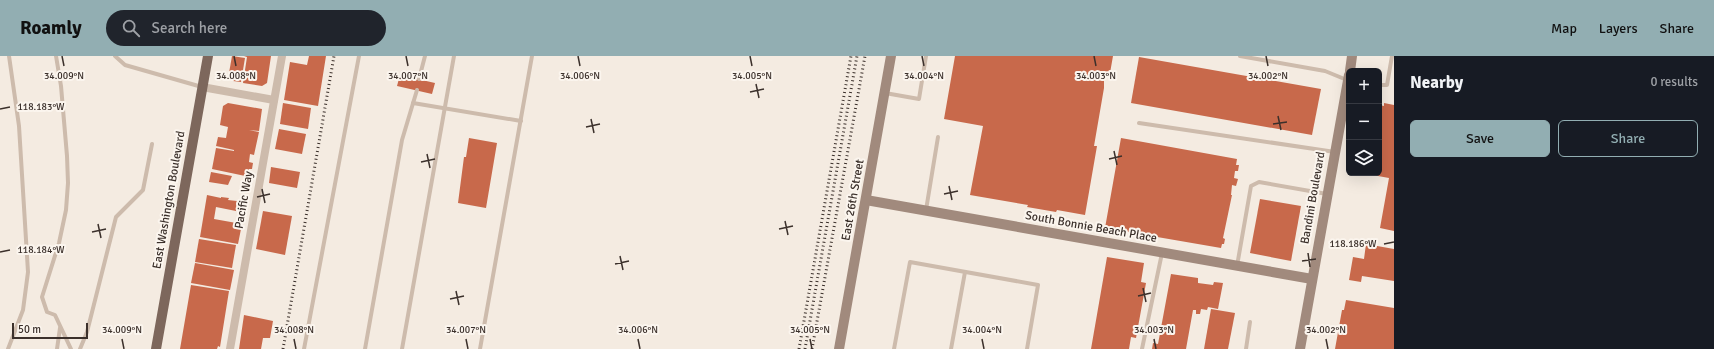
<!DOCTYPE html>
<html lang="en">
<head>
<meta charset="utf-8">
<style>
	:root { --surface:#171b24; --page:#20242c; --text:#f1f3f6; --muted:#9ea1a6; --line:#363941; --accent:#92aeb2 }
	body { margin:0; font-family:Signika,sans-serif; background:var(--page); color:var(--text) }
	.controls { position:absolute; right:12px; top:12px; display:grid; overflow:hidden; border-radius:6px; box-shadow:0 4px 16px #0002 }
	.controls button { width:36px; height:36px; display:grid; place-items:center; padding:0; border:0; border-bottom:1px solid var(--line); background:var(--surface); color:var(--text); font:20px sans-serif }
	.scale { position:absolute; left:12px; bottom:10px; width:76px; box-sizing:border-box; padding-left:4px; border:2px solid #3b302b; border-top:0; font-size:11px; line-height:14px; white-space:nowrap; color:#3b302b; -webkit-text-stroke:3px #fbf5ee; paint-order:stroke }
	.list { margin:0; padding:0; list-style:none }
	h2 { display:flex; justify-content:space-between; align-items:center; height:52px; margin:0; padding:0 16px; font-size:17px }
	h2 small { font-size:13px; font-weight:400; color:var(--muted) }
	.actions { display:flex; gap:8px; padding:12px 16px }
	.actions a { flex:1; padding:9px 0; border:1px solid var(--accent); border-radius:6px; text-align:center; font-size:14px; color:var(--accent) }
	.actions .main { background:var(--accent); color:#111 }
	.icon { flex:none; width:22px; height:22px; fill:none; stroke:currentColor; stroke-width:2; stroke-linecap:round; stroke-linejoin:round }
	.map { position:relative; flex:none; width:1394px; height:293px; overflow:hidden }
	header { display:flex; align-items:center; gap:24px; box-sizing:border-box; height:56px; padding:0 20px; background:var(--accent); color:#111 }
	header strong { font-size:19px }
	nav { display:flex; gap:22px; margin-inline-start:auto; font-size:14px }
	.search { width:280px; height:36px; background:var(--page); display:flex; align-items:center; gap:10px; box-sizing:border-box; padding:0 14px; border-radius:22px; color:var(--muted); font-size:15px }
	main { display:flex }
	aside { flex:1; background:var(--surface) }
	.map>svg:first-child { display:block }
	.building { fill:#c8694b }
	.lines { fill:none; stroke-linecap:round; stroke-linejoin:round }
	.lane { stroke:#cdbbac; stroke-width:4 }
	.street { stroke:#cdbbac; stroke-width:8 }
	.secondary { stroke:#a18a7d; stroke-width:10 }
	.primary { stroke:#7d675c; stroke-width:10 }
	.rail { stroke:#3b302b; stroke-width:3; stroke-dasharray:1 3; stroke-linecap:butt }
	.ticks { fill:none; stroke:#3b302b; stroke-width:1.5 }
	.labels { text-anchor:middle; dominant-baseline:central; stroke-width:4; stroke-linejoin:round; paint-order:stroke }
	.street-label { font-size:12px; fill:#3b302b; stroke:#fbf5ee }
	.ticks-label { font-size:10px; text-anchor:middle; fill:#3b302b; stroke:#fbf5ee; stroke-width:4; stroke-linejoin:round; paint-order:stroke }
</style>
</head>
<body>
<header>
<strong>Roamly</strong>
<div class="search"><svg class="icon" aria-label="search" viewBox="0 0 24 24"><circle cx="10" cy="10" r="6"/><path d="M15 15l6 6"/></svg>Search here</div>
<nav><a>Map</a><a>Layers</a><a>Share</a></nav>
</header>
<main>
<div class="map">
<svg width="1394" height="293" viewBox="0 0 1394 293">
	<rect width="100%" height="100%" fill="#f4ebe1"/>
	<g class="building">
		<path d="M 232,0 L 245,2 L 241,26 L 233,25 L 229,17 Z"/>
		<path d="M 244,0 L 271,0 L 267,27 L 262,30 L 243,27 L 247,1 Z"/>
		<path d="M 309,0 L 326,0 L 318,50 L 284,44 L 290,6 L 307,9 Z"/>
		<path d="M 955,0 L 1113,0 L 1110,17 L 1104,16 L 1104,32 L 1094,90 L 1097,90 L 1085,159 L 1057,154 L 1056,156 L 1027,151 L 1028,149 L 970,139 L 983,70 L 944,63 Z"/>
		<path d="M 1139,1 L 1321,33 L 1312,79 L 1131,47 Z"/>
		<path d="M 400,19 L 435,27 L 432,38 L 397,30 Z"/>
		<path d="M 228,47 L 262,53 L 259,75 L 249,74 L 259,76 L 254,99 L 250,98 L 249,106 L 253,107 L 252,113 L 249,113 L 248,118 L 251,118 L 250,121 L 212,113 L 216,92 L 234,95 L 234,94 L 216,90 L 218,81 L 226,82 L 228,71 L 220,69 L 223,50 Z"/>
		<path d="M 283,47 L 311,52 L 308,73 L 280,68 Z"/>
		<path d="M 1384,47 L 1394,49 L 1394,175 L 1380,172 L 1389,122 L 1367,118 L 1379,117 L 1379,49 L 1384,50 Z"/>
		<path d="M 279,73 L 306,78 L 302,98 L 275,93 Z"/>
		<path d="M 469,82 L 497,87 L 486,152 L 458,147 L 464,101 L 466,101 Z"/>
		<path d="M 1121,82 L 1237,103 L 1236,109 L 1239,109 L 1238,115 L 1235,115 L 1234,122 L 1238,123 L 1236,130 L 1232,129 L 1231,139 L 1232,139 L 1223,182 L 1225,183 L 1224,188 L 1222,188 L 1221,192 L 1105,172 Z"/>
		<path d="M 271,111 L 300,116 L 297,132 L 269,127 Z"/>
		<path d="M 211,116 L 232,120 L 228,129 L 209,126 Z"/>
		<path d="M 207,139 L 221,142 L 221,141 L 229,142 L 228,144 L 237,145 L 236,155 L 216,151 L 214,163 L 242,168 L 238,188 L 200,181 Z"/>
		<path d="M 1260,143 L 1301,150 L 1291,205 L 1250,197 Z"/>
		<path d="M 263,155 L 292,160 L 285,199 L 256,193 Z"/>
		<path d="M 199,183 L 236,189 L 232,212 L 195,206 Z"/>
		<path d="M 1366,188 L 1394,193 L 1394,225 L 1362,220 L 1361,226 L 1349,224 L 1353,201 L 1364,203 Z"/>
		<path d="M 1107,201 L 1144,207 L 1141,226 L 1146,227 L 1136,282 L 1131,281 L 1129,293 L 1091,293 Z"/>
		<path d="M 195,207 L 234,214 L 230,234 L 191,227 Z"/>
		<path d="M 1171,218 L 1198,222 L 1198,227 L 1213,229 L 1214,226 L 1223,227 L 1218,253 L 1208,251 L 1207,254 L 1201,253 L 1200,258 L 1196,258 L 1196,254 L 1193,254 L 1186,293 L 1152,293 L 1153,287 L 1158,288 Z"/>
		<path d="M 191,229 L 229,235 L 220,291 L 218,290 L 217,293 L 180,293 Z"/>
		<path d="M 1346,244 L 1394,252 L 1394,293 L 1335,293 L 1342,254 L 1344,254 Z"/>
		<path d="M 1211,253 L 1235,257 L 1228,293 L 1204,293 Z"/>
		<path d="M 244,259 L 273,265 L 270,282 L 263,282 L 261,293 L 239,293 Z"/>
	</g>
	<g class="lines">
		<g class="lane">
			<path d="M 56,0 L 61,30 L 67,100 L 68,127 L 66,154 L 59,187 L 42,241 L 47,256 L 55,259 L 71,293"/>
			<path d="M 115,0 L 125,9 L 202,31"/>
			<path d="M 1240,0 L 1325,15 L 1347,24"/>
			<path d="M 419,23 L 425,0"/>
			<path d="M 1379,29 L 1387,29 L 1392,0"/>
			<path d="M 885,37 L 919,43 L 926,0"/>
			<path d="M 413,47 L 521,65"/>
			<path d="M 1139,67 L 1335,96"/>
			<path d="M 926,154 L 938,81"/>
			<path d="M 1237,210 L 1251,130 L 1259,126 L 1327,138"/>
			<path d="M 8,293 L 23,254 L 28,216 L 19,70 L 9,0"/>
			<path d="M 57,293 L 60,272"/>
			<path d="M 80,293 L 87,276 L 116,161 L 143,134 L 152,88"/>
			<path d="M 304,293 L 359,0"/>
			<path d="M 365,293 L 402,84 L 417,34"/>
			<path d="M 402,293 L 454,0"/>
			<path d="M 480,293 L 532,0"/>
			<path d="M 894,293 L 910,206 L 1038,229 L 1027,293"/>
			<path d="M 951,293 L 965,216"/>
			<path d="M 1142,293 L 1162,197"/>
			<path d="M 1246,293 L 1250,266"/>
		</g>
		<g class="street">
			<path d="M 202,31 L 274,44"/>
			<path d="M 230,293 L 282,0"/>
		</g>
		<g class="secondary">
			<path d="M 1350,15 L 1352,0"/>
			<path d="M 866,144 L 1312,223"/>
			<path d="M 839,293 L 891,0"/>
			<path d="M 1300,293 L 1349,19"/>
		</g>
		<path class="primary" d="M 156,293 L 208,0"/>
		<g class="rail">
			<path d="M 283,293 L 334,0"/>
			<path d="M 799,293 L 851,0"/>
			<path d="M 805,293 L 857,0"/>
			<path d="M 812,293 L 865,0"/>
		</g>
	</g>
	<path class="ticks" d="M 62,0 L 64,10M 234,0 L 236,10M 406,0 L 408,10M 578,0 L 580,10M 750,0 L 752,10M 922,0 L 924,10M 1094,0 L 1096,10M 1266,0 L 1268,10M 756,28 L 759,42M 750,36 L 764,33M 0,53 L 10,51M 1278,60 L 1281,74M 591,63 L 594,77M 1273,68 L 1287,66M 586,71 L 600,68M 1114,95 L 1117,109M 427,98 L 430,112M 1109,103 L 1122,100M 421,106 L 435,103M 949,130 L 952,144M 262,133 L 265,147M 944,138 L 958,135M 257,141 L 270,138M 785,165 L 788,179M 98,168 L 101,182M 779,173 L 793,170M 92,176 L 106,173M 1384,188 L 1394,186M 0,196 L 10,194M 1308,197 L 1310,211M 620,200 L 623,214M 1302,205 L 1316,203M 615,208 L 629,205M 1143,232 L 1146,246M 456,235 L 459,249M 1138,240 L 1151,237M 450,243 L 464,240M 122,283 L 124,293M 294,283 L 296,293M 466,283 L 468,293M 638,283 L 640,293M 810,283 L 812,293M 982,283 L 984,293M 1154,283 L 1156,293M 1326,283 L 1328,293"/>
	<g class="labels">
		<g class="street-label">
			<text transform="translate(1313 142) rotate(-80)">Bandini Boulevard</text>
			<text transform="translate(169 144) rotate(-80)">East Washington Boulevard</text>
			<text transform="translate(244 144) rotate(-80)">Pacific Way</text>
			<text transform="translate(853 144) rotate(-80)">East 26th Street</text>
			<text transform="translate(1091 171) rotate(10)">South Bonnie Beach Place</text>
		</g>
	</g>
	<g class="ticks-label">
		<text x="64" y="23">34.009°N</text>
		<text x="236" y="23">34.008°N</text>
		<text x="408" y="23">34.007°N</text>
		<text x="580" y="23">34.006°N</text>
		<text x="752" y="23">34.005°N</text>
		<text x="924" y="23">34.004°N</text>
		<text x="1096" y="23">34.003°N</text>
		<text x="1268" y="23">34.002°N</text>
		<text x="41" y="54">118.183°W</text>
		<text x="1353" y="191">118.186°W</text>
		<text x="41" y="197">118.184°W</text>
		<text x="122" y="277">34.009°N</text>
		<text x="294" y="277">34.008°N</text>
		<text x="466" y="277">34.007°N</text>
		<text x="638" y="277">34.006°N</text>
		<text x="810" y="277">34.005°N</text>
		<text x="982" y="277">34.004°N</text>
		<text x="1154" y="277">34.003°N</text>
		<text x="1326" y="277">34.002°N</text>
	</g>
</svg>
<div class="controls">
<button>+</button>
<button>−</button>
<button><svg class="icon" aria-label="layers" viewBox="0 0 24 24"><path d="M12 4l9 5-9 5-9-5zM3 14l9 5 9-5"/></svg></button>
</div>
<div class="scale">50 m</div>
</div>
<aside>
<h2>Nearby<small>0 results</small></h2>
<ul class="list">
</ul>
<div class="actions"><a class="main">Save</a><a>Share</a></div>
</aside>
</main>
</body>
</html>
